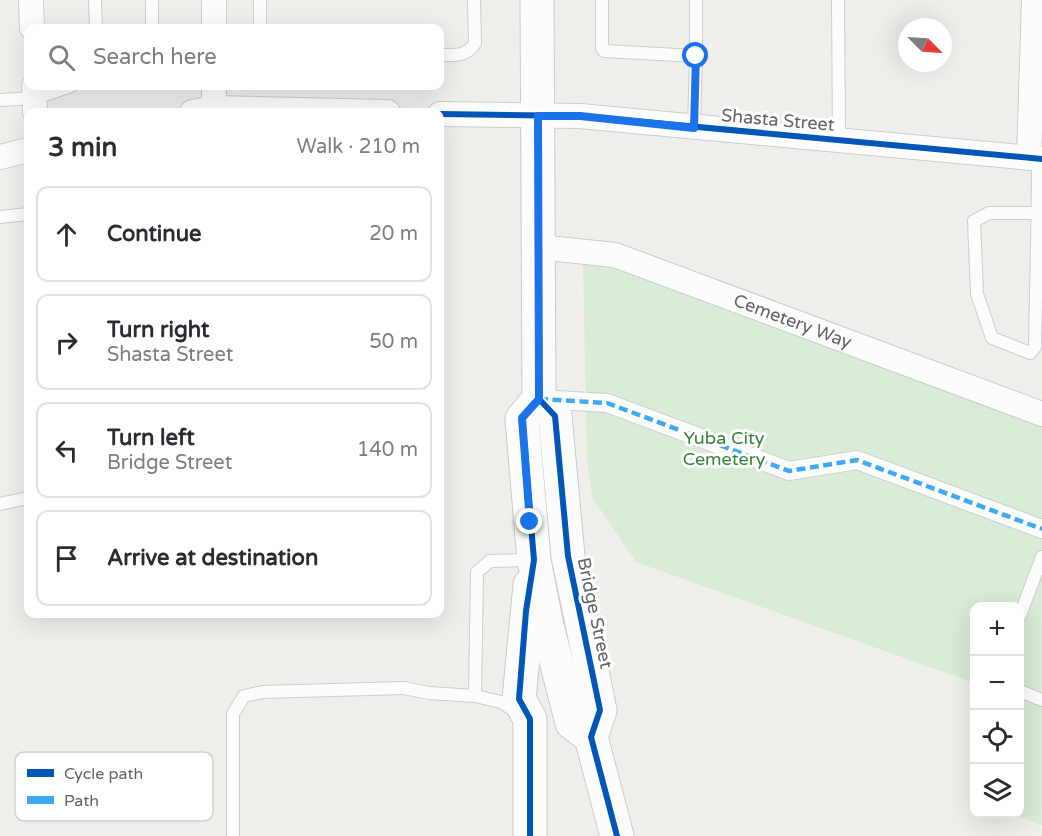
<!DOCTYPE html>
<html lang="en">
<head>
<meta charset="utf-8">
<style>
	:root { --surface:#fff; --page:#f2f2f3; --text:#2b2b33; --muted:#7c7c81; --line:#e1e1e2 }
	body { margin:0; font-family:"Varela Round",sans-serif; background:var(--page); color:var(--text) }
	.controls { position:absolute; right:18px; bottom:18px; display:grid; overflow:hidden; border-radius:12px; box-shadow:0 6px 24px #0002 }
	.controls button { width:54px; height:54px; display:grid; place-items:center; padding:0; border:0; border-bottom:2px solid var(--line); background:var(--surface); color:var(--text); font:30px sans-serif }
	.compass { position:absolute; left:898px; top:18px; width:54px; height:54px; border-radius:50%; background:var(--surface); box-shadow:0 6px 24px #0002; rotate:114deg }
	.stop { position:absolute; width:18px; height:18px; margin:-14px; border:4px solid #1a73e8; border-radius:50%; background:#fff }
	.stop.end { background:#1a73e8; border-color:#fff; box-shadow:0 2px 6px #0008 }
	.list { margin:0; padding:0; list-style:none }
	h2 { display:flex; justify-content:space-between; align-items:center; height:78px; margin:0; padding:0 24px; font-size:26px }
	h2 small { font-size:20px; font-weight:400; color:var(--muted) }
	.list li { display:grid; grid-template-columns:39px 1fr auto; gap:18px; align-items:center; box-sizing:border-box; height:96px; margin:0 12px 12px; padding:0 12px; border:2px solid var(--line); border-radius:12px }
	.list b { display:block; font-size:22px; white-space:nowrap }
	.list p { margin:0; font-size:20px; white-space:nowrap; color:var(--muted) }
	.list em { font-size:20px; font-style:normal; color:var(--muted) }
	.icon { flex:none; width:33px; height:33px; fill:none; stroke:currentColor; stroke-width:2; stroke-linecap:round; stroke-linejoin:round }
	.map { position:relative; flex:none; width:1042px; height:836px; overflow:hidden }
	.search { position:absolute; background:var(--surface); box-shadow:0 6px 24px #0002; left:24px; top:24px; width:420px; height:66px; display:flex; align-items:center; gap:15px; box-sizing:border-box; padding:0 21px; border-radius:12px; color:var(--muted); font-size:22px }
	.panel { position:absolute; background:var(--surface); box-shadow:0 6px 24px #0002; left:24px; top:108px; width:420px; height:510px; border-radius:12px }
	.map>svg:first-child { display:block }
	.green { fill:#d8ebd6 }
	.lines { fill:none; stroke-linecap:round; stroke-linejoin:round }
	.service-casing { stroke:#cbcccc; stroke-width:14 }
	.pedestrian-casing { stroke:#cbcccc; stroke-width:20 }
	.minor-casing { stroke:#cbcccc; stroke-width:26 }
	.secondary-casing { stroke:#cacacb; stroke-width:35 }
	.service { stroke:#fdfcfc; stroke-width:12 }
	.pedestrian { stroke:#fdfcfc; stroke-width:18 }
	.minor { stroke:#fdfcfc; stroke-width:24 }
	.secondary { stroke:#fdfcfc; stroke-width:33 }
	.quiet { stroke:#3fa9f5; stroke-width:4.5; stroke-dasharray:9 4.5; stroke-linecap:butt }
	.cycleway-casing { stroke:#fff; stroke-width:10 }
	.cycleway { stroke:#0057b8; stroke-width:6 }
	.route { stroke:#1a73e8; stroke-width:8 }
	.labels { text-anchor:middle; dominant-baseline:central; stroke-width:6; stroke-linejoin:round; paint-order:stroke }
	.street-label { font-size:18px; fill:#5f6368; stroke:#fff }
	.park-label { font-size:18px; fill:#348238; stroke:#fff }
	.key { fill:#fff; stroke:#cfd0d2; stroke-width:1.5 }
	.key-label { font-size:16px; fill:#5f6368 }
</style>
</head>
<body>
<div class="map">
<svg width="1042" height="836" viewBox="0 0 1042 836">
	<rect width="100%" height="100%" fill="#efeeea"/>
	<path class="green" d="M 613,263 L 1042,420 L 1042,825 L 1010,814 L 1020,814 L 1020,606 L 974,606 L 974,683 L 636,562 L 592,497 L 587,460 L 583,264 Z"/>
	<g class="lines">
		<defs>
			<g id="service">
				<path d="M 95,0 L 96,28"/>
				<path d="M 152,0 L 152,28"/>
				<path d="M 260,0 L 260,28"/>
				<path d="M 602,0 L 602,48 L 604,51 L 696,56 L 696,0"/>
				<path d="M 838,0 L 839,141"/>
				<path d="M 440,55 C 454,55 467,57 475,43 L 474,0"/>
				<path d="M 0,100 L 35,98 L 71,86"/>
				<path d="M 694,128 L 696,56"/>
				<path d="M 1038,159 C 1038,222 1036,285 1035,347 L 1030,353 L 992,338 L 977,294 L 974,221 L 989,213 L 1037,213 L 1042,214"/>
				<path d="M 0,217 L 28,214"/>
				<path d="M 0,504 L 28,498"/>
				<path d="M 1020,615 L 1042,557"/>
				<path d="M 1020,691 L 1042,700"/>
				<path d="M 475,696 L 477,572 L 490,561 L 532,560"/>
				<path d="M 233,836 L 233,714 L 244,696 L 263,692 L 404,688 L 429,693 L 475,696 L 501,702 L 517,712"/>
			</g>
			<path id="pedestrian" d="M 539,399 L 607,403 L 789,471 L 857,460 L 1042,529"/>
			<g id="minor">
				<path d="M 31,0 L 32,28"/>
				<path d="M 214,28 L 214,0"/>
				<path d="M 34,86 L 35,112"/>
				<path d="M 214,108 L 214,86"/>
				<path d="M 192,112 L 214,108 L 388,112"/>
				<path d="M 440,114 L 580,116 L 1042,159"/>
				<path d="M 0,157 L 28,150"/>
				<path d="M 1029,158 L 1034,0"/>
				<path id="s1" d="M 538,247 L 615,255 L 1042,414"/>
			</g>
			<g id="secondary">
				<path d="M 537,0 L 539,399 L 522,419 L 534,560 L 547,626 L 572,723 L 591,737"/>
				<path d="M 539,399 L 555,416 L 568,556 L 600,710 L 591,737 L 617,836"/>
				<path d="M 530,585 L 519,699 L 530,719 L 530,836"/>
			</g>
		</defs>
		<use href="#service" class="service-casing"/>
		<use href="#pedestrian" class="pedestrian-casing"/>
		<use href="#minor" class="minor-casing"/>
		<use href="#secondary" class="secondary-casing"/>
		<use href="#service" class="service"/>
		<use href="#pedestrian" class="pedestrian"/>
		<use href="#minor" class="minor"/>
		<use href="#secondary" class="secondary"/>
		<path class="quiet" d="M 539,399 L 607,403 L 789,471 L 857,460 L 1042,529"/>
		<defs>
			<g id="cycleway">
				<path d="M 440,114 L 580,116 L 1042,159"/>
				<path d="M 539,399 L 555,416 L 568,556 L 600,710 L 591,737 L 617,836"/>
				<path d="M 530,836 L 530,719 L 519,699 L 526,611 L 534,560 L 522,419 L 539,399 L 538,116"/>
			</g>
		</defs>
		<use href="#cycleway" class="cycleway-casing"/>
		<use href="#cycleway" class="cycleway"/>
	</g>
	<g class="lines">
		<path class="route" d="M 530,522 L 522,418 L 539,399 L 538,116 L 580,116 L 694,128 L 696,56"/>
	</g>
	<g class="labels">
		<g class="street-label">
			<text transform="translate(778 120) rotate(5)">Shasta Street</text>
			<text stroke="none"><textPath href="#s1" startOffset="267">Cemetery Way</textPath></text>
			<text transform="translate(595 613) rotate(78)">Bridge Street</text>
		</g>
		<g class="park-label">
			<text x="724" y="438">Yuba City<tspan x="724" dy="21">Cemetery</tspan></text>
		</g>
	</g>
	<rect x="15" y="752" width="198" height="69" rx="9" class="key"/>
	<rect x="27" y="769" width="27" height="8" fill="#0057b8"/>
	<rect x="27" y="796" width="27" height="8" fill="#3fa9f5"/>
	<g class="key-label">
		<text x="64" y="779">Cycle path</text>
		<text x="64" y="806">Path</text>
	</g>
</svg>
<div class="controls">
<button>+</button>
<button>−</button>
<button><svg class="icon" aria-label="locate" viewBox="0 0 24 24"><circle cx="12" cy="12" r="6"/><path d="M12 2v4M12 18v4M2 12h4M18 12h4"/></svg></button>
<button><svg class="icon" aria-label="layers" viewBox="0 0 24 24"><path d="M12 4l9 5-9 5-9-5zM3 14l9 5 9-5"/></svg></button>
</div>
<svg class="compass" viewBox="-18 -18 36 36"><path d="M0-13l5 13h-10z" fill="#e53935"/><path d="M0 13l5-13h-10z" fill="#7c7c81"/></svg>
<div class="stop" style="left:696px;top:56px"></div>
<div class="stop end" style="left:530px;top:522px"></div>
<div class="search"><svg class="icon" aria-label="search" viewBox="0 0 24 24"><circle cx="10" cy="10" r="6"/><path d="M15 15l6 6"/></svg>Search here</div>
<section class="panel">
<h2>3 min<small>Walk · 210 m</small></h2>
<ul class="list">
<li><svg class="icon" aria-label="ahead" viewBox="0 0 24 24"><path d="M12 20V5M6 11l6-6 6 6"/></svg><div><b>Continue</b></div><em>20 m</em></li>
<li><svg class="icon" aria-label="right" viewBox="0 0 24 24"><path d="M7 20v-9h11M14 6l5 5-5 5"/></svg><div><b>Turn right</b><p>Shasta Street</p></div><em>50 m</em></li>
<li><svg class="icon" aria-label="left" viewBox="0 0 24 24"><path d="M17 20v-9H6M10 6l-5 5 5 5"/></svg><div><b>Turn left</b><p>Bridge Street</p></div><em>140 m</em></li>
<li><svg class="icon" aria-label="arrive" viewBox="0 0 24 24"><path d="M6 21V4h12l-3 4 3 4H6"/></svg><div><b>Arrive at destination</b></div></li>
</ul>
</section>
</div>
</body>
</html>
